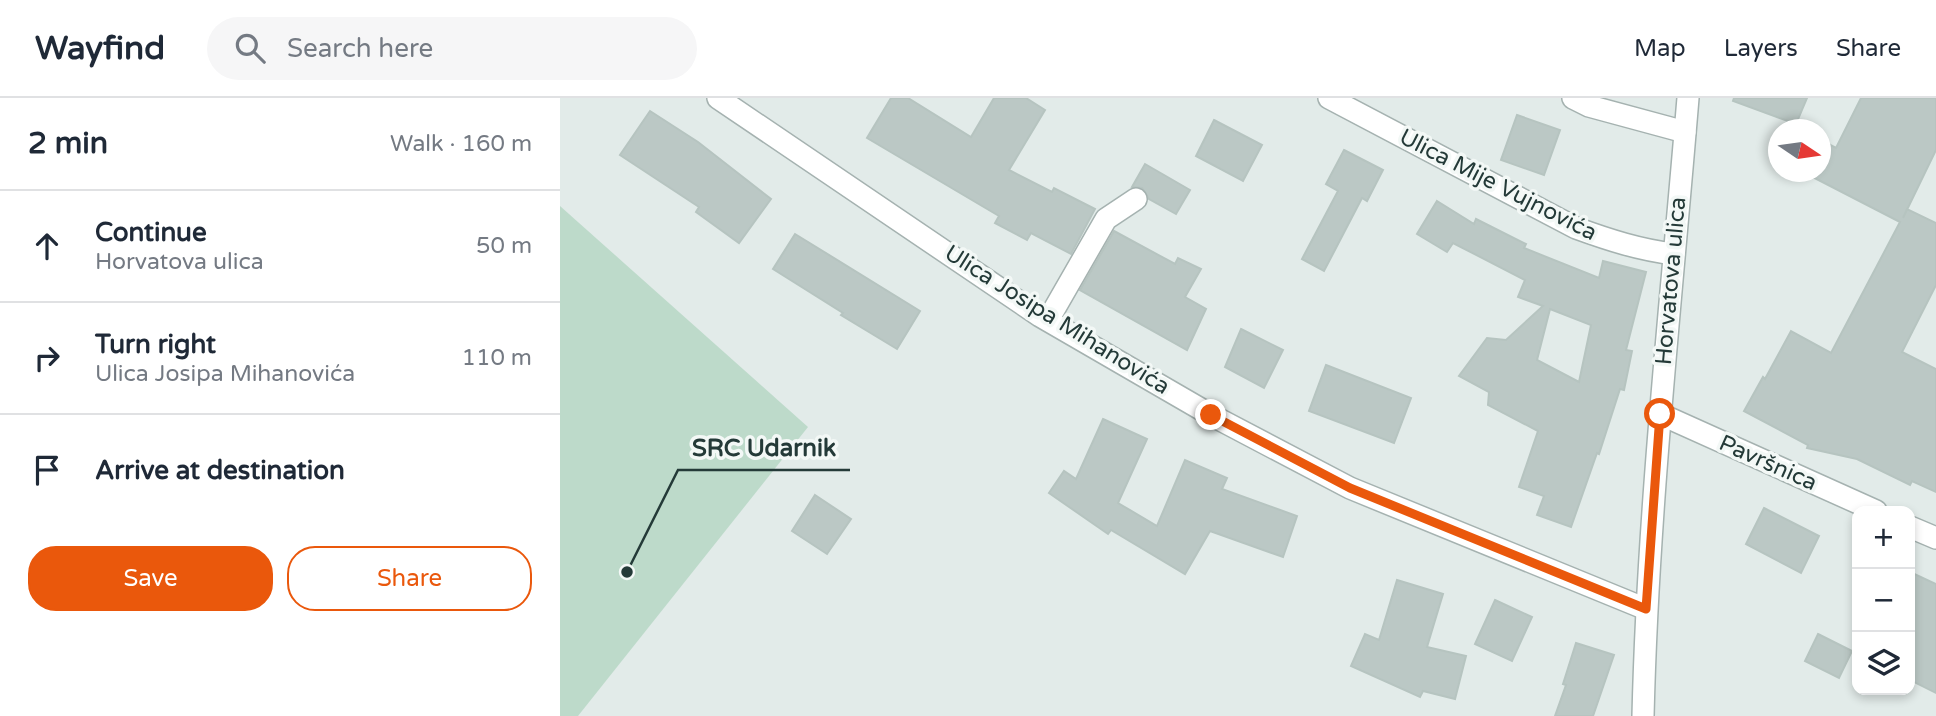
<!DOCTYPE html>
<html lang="en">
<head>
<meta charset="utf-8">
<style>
	:root { --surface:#fff; --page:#f6f6f7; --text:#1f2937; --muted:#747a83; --line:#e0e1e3; --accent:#ea580c }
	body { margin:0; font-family:"Varela Round",sans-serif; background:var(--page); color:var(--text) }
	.controls { position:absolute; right:21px; bottom:21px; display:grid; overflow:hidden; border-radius:14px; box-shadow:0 4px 10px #0003 }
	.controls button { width:63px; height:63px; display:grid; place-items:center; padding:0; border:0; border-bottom:2px solid var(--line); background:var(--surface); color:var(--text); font:35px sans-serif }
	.compass { position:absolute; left:1208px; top:21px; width:63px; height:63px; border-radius:50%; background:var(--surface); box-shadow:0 4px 10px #0003; rotate:103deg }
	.stop { position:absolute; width:21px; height:21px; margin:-16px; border:5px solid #ea580c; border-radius:50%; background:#fff }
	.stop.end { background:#ea580c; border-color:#fff; box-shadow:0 2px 7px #0008 }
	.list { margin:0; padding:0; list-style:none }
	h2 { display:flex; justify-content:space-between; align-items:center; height:91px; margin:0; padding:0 28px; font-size:30px }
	h2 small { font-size:23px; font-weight:400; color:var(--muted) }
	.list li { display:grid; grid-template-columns:46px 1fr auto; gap:21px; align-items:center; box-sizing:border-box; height:112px; padding:0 28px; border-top:2px solid var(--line) }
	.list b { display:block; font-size:26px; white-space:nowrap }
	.list p { margin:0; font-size:23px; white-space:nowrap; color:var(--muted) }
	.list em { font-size:23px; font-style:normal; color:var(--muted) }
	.actions { display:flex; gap:14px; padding:21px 28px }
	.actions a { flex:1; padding:16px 0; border:2px solid var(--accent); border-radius:28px; text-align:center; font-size:24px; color:var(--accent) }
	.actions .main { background:var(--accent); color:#fff }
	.icon { flex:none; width:38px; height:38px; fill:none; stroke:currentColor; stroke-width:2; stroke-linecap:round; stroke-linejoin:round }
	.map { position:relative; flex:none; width:1376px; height:618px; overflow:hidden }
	header { display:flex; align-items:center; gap:42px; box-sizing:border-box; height:98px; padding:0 35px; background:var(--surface); border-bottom:2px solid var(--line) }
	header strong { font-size:33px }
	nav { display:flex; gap:38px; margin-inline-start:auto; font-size:24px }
	.search { width:490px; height:63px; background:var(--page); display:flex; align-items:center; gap:18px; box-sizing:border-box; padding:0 24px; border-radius:38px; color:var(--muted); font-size:26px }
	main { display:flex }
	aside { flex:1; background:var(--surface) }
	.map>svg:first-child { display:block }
	.green { fill:#bddaca }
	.building { fill:#bbc8c5; stroke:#b6c4c0; stroke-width:2; fill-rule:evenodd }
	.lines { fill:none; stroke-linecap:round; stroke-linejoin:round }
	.minor-casing { stroke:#a5b2b0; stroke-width:24 }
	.minor { stroke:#fff; stroke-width:21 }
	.route { stroke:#ea580c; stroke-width:9 }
	.labels { text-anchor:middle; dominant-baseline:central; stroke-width:7; stroke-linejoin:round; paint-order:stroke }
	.street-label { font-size:23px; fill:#243a38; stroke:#f3f8f6 }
	.leader { fill:none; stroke:#243a38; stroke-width:2.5 }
	.callout-dot { fill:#243a38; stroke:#f3f8f6; stroke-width:2.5 }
	.callout-label { font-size:24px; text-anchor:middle; font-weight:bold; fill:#243a38; stroke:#f3f8f6; stroke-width:7; stroke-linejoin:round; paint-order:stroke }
</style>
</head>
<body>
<header>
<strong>Wayfind</strong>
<div class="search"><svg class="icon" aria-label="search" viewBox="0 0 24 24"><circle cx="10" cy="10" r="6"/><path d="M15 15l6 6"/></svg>Search here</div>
<nav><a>Map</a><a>Layers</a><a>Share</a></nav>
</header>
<main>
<aside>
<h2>2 min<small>Walk · 160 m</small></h2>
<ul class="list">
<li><svg class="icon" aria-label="ahead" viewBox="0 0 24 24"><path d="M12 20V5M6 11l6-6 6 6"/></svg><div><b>Continue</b><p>Horvatova ulica</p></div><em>50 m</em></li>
<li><svg class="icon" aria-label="right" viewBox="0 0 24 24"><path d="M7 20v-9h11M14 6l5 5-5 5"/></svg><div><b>Turn right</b><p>Ulica Josipa Mihanovića</p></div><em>110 m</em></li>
<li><svg class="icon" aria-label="arrive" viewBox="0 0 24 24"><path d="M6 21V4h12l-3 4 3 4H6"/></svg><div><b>Arrive at destination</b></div></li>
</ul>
<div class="actions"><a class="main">Save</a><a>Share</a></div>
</aside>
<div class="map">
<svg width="1376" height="618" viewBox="0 0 1376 618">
	<rect width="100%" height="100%" fill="#e2ebe9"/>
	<path class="green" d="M 0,108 L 248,329 L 18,618 L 0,618 Z"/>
	<g class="building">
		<path d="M 331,0 L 348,0 L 411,39 L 434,0 L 466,0 L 485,12 L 449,72 L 492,94 L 494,90 L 535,111 L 511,156 L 471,135 L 467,142 L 435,125 L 439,118 L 307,40 Z"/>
		<path d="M 1174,0 L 1247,0 L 1236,26 L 1173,3 Z"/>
		<path d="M 1301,0 L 1376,0 L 1376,52 L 1343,120 L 1347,111 L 1376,125 L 1376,187 L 1342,254 L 1376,271 L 1376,394 L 1352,383 L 1350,387 L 1297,361 L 1247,350 L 1248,347 L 1184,313 L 1203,279 L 1205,281 L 1231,233 L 1271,255 L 1340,124 L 1243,74 L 1261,74 L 1261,42 L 1276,50 Z"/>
		<path d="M 90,13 L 138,44 L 211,101 L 179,145 L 136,114 L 139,109 L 60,57 Z"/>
		<path d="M 957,17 L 1000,32 L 984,77 L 941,62 Z"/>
		<path d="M 654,22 L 702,47 L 683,83 L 636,58 Z"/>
		<path d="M 784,52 L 823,72 L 807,103 L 802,100 L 764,173 L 742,161 L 778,93 L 766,86 Z"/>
		<path d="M 585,66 L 630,92 L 616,116 L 589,101 L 582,90 L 572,89 Z"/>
		<path d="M 877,103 L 914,126 L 916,121 L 966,146 L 964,150 L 1039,180 L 1043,163 L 1086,174 L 1066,252 L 1072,253 L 1064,292 L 1060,291 L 1039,356 L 1037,355 L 1011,429 L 977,417 L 984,398 L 959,389 L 978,333 L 928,307 L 929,294 L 899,278 L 927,240 L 946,242 L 983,208 L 958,199 L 965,182 L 893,145 L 887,154 L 857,136 ZM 990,211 L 1031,227 L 1019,284 L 977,262 Z"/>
		<path d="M 554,133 L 615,166 L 618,160 L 641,171 L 625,199 L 646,211 L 627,252 L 520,192 Z"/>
		<path d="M 235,136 L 360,213 L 337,251 L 281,217 L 283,215 L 213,171 Z"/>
		<path d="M 681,231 L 723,252 L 704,290 L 665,269 Z"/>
		<path d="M 766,267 L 851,300 L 834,345 L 749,313 Z"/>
		<path d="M 543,321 L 587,341 L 558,405 L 597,428 L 625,362 L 667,380 L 662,391 L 737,418 L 723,459 L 650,433 L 625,476 L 551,432 L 548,436 L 489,395 L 504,373 L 516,381 Z"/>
		<path d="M 255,397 L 291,421 L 267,456 L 232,433 Z"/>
		<path d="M 1204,410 L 1259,438 L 1241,475 L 1186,446 Z"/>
		<path d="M 1350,474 L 1376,486 L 1376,595 L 1350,582 Z"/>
		<path d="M 837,482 L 883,496 L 867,549 L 906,558 L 895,601 L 863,593 L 860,599 L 791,568 L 805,536 L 819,542 Z"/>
		<path d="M 935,502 L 972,519 L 952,563 L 915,546 Z"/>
		<path d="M 1258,536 L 1292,553 L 1279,580 L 1245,563 Z"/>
		<path d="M 1016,545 L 1054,557 L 1033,618 L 995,618 L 1006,587 L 1003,586 Z"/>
	</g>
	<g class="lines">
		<defs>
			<g id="minor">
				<path d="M 158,0 L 480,218 L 651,317 L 790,390 L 1086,511"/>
				<path d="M 769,0 L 1016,130 C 1049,142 1080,152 1114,156"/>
				<path d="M 1013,0 L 1029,8 L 1125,34"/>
				<path d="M 488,222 L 546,121 L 576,101"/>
				<path d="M 1100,316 L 1316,413"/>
				<path d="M 1350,429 L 1376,440"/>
				<path d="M 1083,618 C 1088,411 1111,206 1128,0"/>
			</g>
		</defs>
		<use href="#minor" class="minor-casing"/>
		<use href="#minor" class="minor"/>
	</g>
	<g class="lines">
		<path class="route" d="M 651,317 L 790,390 L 1086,511 L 1100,316"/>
	</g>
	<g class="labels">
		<g class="street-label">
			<text transform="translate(938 87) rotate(27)">Ulica Mije Vujnovića</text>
			<text transform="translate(1111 183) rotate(-85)">Horvatova ulica</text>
			<text transform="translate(497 222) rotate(32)">Ulica Josipa Mihanovića</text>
			<text transform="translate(1208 365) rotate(24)">Pavršnica</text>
		</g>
	</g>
	<path class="leader" d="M67 474L118 372H290"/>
	<circle class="callout-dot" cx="67" cy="474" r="7"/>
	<g class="callout-label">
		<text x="204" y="358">SRC Udarnik</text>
	</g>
</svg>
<div class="controls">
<button>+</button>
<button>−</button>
<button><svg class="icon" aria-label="layers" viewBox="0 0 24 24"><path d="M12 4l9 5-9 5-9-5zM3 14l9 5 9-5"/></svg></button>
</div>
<svg class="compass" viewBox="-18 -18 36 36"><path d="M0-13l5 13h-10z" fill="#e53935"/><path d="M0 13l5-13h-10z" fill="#747a83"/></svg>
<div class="stop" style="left:1100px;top:316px"></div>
<div class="stop end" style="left:651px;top:317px"></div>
</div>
</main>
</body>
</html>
